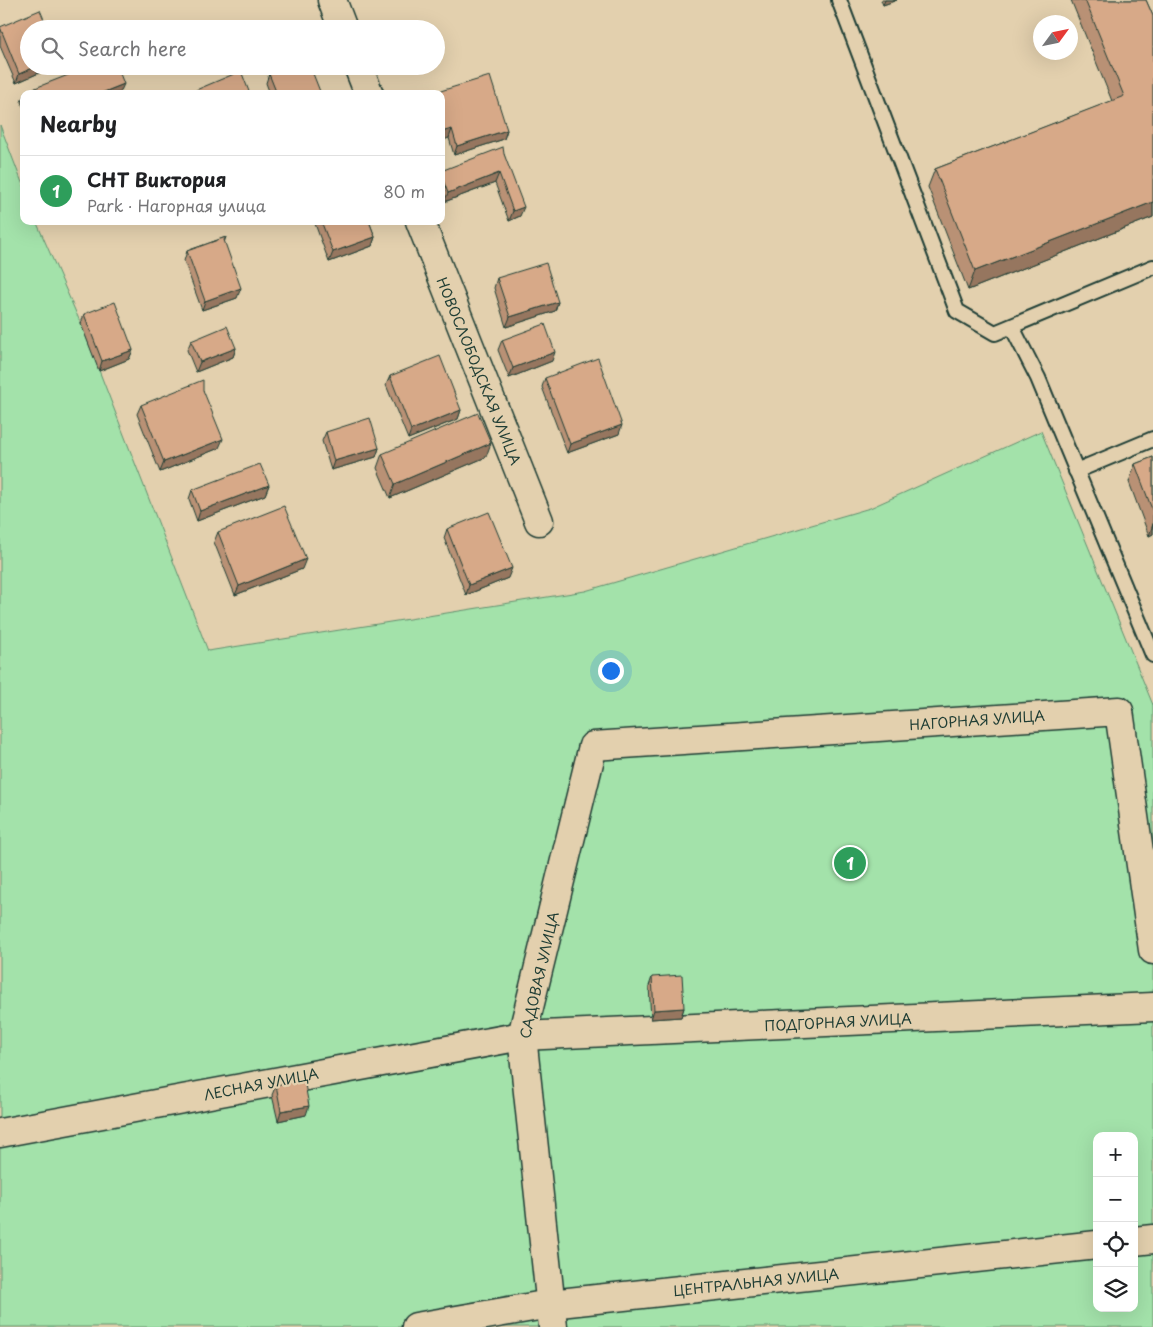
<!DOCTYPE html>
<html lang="en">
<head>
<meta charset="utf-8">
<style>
	:root { --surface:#fff; --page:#f6f6f6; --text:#202124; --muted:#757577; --line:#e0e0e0; --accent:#c8321e }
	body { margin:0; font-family:"Playpen Sans",sans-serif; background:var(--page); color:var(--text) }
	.controls { position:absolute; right:15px; bottom:15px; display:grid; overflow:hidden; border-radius:10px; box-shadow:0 5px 20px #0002 }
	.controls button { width:45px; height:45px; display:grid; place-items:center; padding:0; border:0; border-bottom:1px solid var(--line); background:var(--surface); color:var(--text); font:25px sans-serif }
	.compass { position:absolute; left:1033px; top:15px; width:45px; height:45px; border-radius:50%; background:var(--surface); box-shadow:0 5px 20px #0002; rotate:57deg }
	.you { position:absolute; left:610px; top:670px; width:18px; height:18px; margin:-12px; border:4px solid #fff; border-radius:50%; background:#1a73e8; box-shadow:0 0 0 8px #1a73e833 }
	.badge { display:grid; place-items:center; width:32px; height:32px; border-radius:50%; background:var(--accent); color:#fff; font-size:16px; font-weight:700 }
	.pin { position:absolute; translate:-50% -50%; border:2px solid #fff; box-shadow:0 1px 5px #0006 }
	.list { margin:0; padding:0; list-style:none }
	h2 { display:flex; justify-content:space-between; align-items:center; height:65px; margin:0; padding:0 20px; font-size:21px }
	h2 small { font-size:16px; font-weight:400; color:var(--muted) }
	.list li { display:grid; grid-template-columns:32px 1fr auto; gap:15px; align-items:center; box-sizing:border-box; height:70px; padding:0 20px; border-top:1px solid var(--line) }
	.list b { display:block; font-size:19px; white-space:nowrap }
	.list p { margin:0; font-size:16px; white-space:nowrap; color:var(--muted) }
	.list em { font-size:16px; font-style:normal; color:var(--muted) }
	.icon { flex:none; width:28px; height:28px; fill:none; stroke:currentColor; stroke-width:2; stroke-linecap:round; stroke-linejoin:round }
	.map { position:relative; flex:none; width:1153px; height:1327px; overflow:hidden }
	.search { position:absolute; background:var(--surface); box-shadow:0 5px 20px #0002; left:20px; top:20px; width:425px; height:55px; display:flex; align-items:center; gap:12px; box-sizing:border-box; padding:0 18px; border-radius:28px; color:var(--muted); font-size:19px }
	.panel { position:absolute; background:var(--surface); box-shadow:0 5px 20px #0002; left:20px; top:90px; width:425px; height:135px; border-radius:10px }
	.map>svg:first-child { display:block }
	.green { fill:#a3e2aa; stroke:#61906f; fill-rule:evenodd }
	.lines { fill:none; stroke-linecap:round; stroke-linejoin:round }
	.service-casing { stroke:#1f3d34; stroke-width:18 }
	.minor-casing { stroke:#1f3d34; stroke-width:31 }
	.service { stroke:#e3d0ae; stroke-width:14 }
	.minor { stroke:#e3d0ae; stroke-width:28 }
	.wall { fill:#b99175; stroke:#1f3d34 }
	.shaded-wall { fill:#96765f; stroke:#1f3d34 }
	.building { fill:#d7a988; stroke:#1f3d34 }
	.labels { text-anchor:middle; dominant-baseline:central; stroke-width:4.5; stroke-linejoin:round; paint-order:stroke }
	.street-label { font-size:14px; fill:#1f3d34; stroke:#e3d0ae }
</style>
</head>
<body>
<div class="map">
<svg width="1153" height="1327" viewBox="0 0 1153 1327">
	<rect width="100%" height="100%" fill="#e3d0ae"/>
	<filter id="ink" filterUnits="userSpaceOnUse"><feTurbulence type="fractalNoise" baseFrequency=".02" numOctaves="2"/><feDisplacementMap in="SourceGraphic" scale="10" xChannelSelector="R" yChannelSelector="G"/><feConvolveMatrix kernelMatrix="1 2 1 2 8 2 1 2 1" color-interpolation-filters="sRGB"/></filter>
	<g filter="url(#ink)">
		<path class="green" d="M 0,125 L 24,188 L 24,221 L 36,221 L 81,324 L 208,651 L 585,591 L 870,508 L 1041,431 L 1153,705 L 1153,1327 L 0,1327 ZM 1097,1136 L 1134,1136 L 1134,1308 L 1097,1308 Z"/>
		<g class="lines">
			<defs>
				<g id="service">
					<path d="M 839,0 L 957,311 L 995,333 L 1153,267"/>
					<path d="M 1012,327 L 1038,378 L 1153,655"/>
					<path d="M 1076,471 L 1153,439"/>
				</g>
				<g id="minor">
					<path d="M 332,0 L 343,29"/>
					<path d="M 358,66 L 369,94"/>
					<path d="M 420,221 L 539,521"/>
					<path d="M 0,1133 L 522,1036 L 1153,1007"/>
					<path d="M 1134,1241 L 1153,1239"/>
					<path d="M 416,1327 L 550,1304 L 1097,1245"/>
					<path d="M 553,1327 L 522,1036 L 593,746 L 1119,711 L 1153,950"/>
				</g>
			</defs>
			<use href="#service" class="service-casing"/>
			<use href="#minor" class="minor-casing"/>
			<use href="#service" class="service"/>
			<use href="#minor" class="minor"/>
		</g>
		<g class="wall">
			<path d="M 881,0 L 897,0 L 883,5 Z"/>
			<path d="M 1071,0 L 1146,0 L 1153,16 L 1153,217 L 968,290 L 928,187 L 935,169 L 1112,101 Z"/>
			<path d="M 0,27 L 29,66 L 55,66 L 16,83 L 0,46 Z"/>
			<path d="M 269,74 L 321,94 L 270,94 L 266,83 Z"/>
			<path d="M 441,94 L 507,130 L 504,139 L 454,155 L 449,138 Z"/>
			<path d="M 24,95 L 24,108 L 21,102 Z"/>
			<path d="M 504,154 L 520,216 L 509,221 L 495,183 L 444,202 L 441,194 L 441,171 Z"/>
			<path d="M 314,221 L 369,221 L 375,237 L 372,246 L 329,262 Z"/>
			<path d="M 226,237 L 224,243 L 237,298 L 202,310 L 184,261 L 187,251 Z"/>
			<path d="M 497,278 L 558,302 L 555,311 L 506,327 L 494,288 Z"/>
			<path d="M 84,314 L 133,350 L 129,359 L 99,371 L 81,324 Z"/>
			<path d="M 502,340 L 552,361 L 509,378 L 498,350 Z"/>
			<path d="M 191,341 L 236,348 L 233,357 L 196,372 L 187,350 Z"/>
			<path d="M 390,376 L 461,410 L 458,419 L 408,439 L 386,385 Z"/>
			<path d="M 545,378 L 619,434 L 567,453 L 542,387 Z"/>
			<path d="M 141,405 L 219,448 L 160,472 L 137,414 Z"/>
			<path d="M 326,432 L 379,448 L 376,457 L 331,470 L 322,441 Z"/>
			<path d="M 382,454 L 486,457 L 390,498 L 377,468 Z"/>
			<path d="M 1153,457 L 1153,534 L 1149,536 L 1129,482 L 1135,464 Z"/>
			<path d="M 269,485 L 265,495 L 197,521 L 189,499 L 192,490 Z"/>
			<path d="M 447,529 L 508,578 L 466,595 L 444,538 Z"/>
			<path d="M 218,532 L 302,569 L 235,595 L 214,542 Z"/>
			<path d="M 652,977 L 684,1008 L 681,1017 L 651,1019 L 649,986 Z"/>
			<path d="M 276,1085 L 306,1115 L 278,1121 L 272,1095 Z"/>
		</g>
		<g class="shaded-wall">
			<path d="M 885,0 L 897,0 L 883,5 Z"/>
			<path d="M 37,66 L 55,66 L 16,83 L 19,74 Z"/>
			<path d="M 124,84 L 120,93 L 99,94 Z"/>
			<path d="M 452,129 L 449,138 L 441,141 L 441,132 Z"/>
			<path d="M 507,130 L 504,139 L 454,155 L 457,146 Z"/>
			<path d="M 499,173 L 495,183 L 444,202 L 448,193 Z"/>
			<path d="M 1153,202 L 1153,217 L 968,290 L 975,271 Z"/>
			<path d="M 524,207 L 520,216 L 509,221 L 513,211 Z"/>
			<path d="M 375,237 L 372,246 L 329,262 L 333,252 Z"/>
			<path d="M 241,288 L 237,298 L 202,310 L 205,301 Z"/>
			<path d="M 558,302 L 555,311 L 506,327 L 510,317 Z"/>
			<path d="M 236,348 L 233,357 L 196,372 L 200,362 Z"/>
			<path d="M 133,350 L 129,359 L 99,371 L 102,361 Z"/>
			<path d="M 555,352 L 552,361 L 509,378 L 513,368 Z"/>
			<path d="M 461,410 L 458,419 L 408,439 L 411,430 Z"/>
			<path d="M 622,425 L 619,434 L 567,453 L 570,444 Z"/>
			<path d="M 223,439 L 219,448 L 160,472 L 164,462 Z"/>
			<path d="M 491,443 L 486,457 L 390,498 L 395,484 Z"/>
			<path d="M 379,448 L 376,457 L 331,470 L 334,461 Z"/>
			<path d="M 269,485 L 265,495 L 197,521 L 200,511 Z"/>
			<path d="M 1153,524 L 1153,534 L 1149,536 Z"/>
			<path d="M 306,559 L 302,569 L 235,595 L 239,586 Z"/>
			<path d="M 512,568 L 508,578 L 466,595 L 469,585 Z"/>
			<path d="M 684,1008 L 681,1017 L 651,1019 L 654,1010 Z"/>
			<path d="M 309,1106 L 306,1115 L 278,1121 L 281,1111 Z"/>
		</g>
		<g class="building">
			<path d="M 1085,0 L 1146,0 L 1153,16 L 1153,202 L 975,271 L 935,169 L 1124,96 Z"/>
			<path d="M 40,10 L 48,29 L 29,29 L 29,66 L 37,66 L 19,74 L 0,27 Z"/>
			<path d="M 91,66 L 117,66 L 124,84 L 99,94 L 25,94 L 25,92 Z"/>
			<path d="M 289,66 L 310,66 L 321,94 L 277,94 L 269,74 Z"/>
			<path d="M 241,71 L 250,94 L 198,94 L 196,90 Z"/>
			<path d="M 490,76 L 507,130 L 457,146 L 452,129 L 441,132 L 441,94 L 434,93 Z"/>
			<path d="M 503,147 L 504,154 L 524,207 L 513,211 L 499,173 L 448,193 L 441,175 L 441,171 Z"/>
			<path d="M 321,221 L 369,221 L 375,237 L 333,252 Z"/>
			<path d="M 226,237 L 224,240 L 241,288 L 205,301 L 187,251 Z"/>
			<path d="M 546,263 L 558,302 L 510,317 L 497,278 Z"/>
			<path d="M 115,302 L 133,350 L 102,361 L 84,314 Z"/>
			<path d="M 545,324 L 555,352 L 513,368 L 502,340 Z"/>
			<path d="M 227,326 L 236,348 L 200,362 L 191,341 Z"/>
			<path d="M 440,356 L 461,410 L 411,430 L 390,376 Z"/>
			<path d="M 598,358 L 622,425 L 570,444 L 545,378 Z"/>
			<path d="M 203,380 L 203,390 L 223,439 L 164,462 L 141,405 Z"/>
			<path d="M 478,413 L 491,443 L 395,484 L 382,454 Z"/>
			<path d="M 370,418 L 379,448 L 334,461 L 326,432 Z"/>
			<path d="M 1153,457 L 1153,512 L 1135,464 Z"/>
			<path d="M 260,464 L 269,485 L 200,511 L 192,490 Z"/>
			<path d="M 284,506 L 306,559 L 239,586 L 218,532 Z"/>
			<path d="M 489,512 L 512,568 L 469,585 L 447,529 Z"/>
			<path d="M 682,975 L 684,1008 L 654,1010 L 652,977 Z"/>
			<path d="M 304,1079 L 309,1106 L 281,1111 L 276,1085 Z"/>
		</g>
	</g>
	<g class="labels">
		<g class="street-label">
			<text transform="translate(479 371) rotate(68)">НОВОСЛОБОДСКАЯ УЛИЦА</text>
			<text transform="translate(977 720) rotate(-4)">НАГОРНАЯ УЛИЦА</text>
			<text transform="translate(539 975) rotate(-77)">САДОВАЯ УЛИЦА</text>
			<text transform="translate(838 1022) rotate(-3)">ПОДГОРНАЯ УЛИЦА</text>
			<text transform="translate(261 1084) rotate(-11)">ЛЕСНАЯ УЛИЦА</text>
			<text transform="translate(756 1282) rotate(-6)">ЦЕНТРАЛЬНАЯ УЛИЦА</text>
		</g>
	</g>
</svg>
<div class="controls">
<button>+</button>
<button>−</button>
<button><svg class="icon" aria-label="locate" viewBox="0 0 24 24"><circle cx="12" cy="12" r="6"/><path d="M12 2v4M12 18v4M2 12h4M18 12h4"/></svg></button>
<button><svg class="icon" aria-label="layers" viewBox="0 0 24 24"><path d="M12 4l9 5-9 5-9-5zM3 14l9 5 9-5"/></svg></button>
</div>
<svg class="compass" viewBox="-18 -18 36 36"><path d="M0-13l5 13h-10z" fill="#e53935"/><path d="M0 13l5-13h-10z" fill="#757577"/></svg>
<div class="you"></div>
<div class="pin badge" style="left:850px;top:863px;background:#2e9e5b">1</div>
<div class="search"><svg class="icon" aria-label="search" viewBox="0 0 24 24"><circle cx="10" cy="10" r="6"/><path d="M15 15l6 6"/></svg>Search here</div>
<section class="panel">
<h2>Nearby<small></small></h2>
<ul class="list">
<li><span class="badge" style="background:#2e9e5b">1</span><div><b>СНТ Виктория</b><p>Park · Нагорная улица</p></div><em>80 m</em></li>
</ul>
</section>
</div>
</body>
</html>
